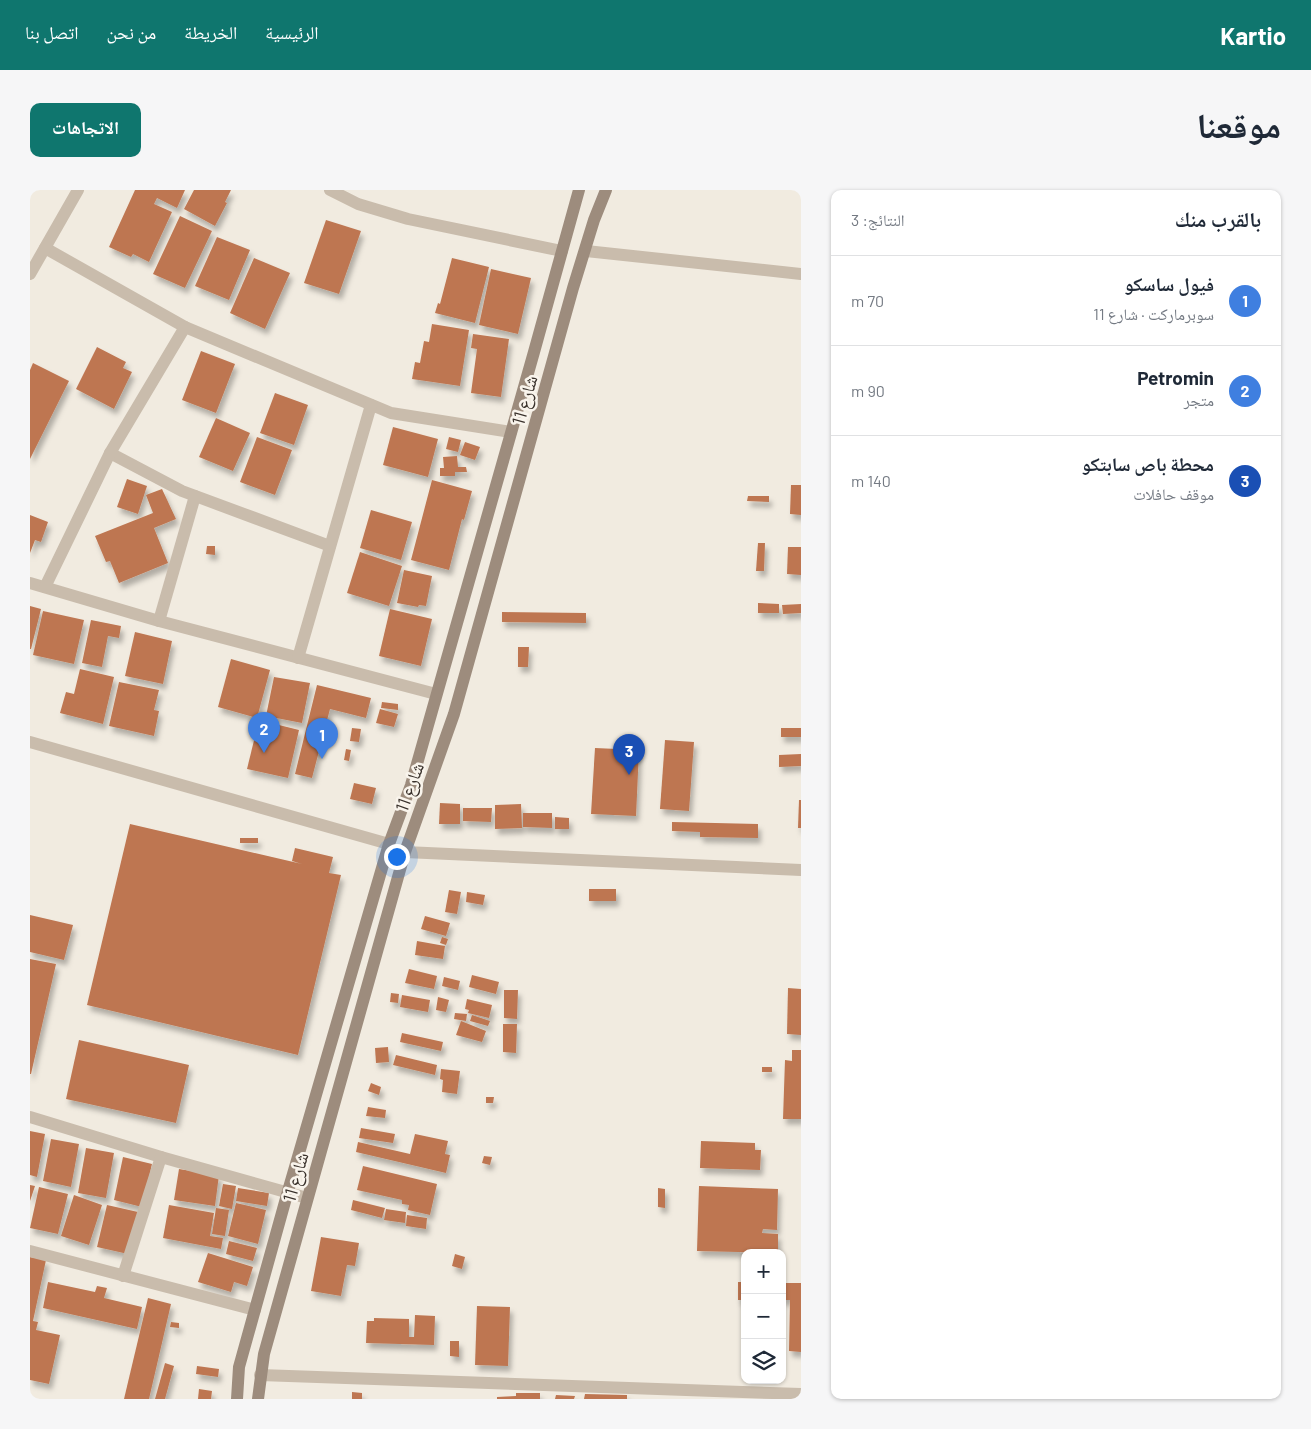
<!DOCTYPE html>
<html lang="ar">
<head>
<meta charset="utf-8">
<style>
	:root { --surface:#fff; --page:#f6f6f7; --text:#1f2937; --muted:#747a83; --line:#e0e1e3; --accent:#0f766e }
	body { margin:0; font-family:Barlow,"Noto Naskh Arabic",sans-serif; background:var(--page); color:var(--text); direction:rtl }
	.controls { position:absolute; right:15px; bottom:15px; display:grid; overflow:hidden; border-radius:10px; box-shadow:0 1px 4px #0004 }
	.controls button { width:45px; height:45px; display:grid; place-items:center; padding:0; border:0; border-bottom:1px solid var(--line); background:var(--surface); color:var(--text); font:25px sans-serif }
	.you { position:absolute; left:366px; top:666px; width:18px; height:18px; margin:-12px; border:4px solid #fff; border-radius:50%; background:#1a73e8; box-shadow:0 0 0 8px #1a73e833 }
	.badge { display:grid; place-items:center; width:32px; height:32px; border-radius:50%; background:var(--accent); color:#fff; font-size:16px; font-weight:700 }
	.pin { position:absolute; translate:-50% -41px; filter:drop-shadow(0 1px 2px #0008) }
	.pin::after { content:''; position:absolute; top:26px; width:18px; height:15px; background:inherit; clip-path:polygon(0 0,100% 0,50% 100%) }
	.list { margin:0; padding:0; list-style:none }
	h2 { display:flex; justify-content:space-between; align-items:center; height:65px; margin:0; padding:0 20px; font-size:21px }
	h2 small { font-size:16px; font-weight:400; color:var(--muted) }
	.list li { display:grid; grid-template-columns:32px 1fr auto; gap:15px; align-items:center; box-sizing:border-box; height:90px; padding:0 20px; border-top:1px solid var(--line) }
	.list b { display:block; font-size:19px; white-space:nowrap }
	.list p { margin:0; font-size:16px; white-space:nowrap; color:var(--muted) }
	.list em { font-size:16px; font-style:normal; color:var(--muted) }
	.icon { flex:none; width:28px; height:28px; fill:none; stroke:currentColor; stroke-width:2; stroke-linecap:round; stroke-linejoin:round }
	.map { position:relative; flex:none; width:771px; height:1209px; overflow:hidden; direction:ltr; border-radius:10px }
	header { display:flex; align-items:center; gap:30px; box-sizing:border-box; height:70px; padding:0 25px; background:var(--accent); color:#fff }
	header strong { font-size:24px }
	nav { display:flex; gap:28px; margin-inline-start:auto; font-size:18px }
	.intro { display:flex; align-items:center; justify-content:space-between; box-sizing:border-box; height:120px; padding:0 30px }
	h1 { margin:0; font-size:35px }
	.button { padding:12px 22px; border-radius:10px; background:var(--accent); color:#fff; font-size:18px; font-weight:700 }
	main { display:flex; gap:30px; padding:0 30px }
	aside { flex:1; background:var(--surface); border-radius:10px; box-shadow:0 1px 4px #0004 }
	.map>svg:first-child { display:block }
	.building { fill:#be7651; filter:url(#shadow) }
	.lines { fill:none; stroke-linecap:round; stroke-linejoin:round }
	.street { stroke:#c9bcac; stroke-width:12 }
	.secondary { stroke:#9d8c7d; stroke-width:12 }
	.labels { text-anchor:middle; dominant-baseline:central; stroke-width:5; stroke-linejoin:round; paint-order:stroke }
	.street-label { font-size:18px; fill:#38302a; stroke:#f9f4ec }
</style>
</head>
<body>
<header>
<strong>Kartio</strong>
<nav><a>الرئيسية</a><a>الخريطة</a><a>من نحن</a><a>اتصل بنا</a></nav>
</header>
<div class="intro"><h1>موقعنا</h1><a class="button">الاتجاهات</a></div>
<main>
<aside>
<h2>بالقرب منك<small>النتائج: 3</small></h2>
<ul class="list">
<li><span class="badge" style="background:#3f7fe0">1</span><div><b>فيول ساسكو</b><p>سوبرماركت · شارع 11</p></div><em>70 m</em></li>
<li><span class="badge" style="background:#3f7fe0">2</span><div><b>Petromin</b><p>متجر</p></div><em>90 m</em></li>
<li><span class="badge" style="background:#1a4fb4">3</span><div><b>محطة باص سابتكو</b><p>موقف حافلات</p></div><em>140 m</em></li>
</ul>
</aside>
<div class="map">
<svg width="771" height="1209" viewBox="0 0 771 1209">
	<defs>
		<filter id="shadow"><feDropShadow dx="3" dy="5.5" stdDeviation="2.5" flood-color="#0004"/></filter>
	</defs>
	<rect width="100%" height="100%" fill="#f1ebe0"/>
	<g class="building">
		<path d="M 105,0 L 155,0 L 147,18 L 127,8 L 124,14 L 142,22 L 119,72 L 103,64 L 101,67 L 79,57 Z"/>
		<path d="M 164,0 L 201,0 L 195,12 L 197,13 L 185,36 L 154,19 Z"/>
		<path d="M 150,26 L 182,41 L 155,98 L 123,84 Z"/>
		<path d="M 296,30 L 331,41 L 309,104 L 274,93 Z"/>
		<path d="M 187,47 L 220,60 L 199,110 L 165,96 Z"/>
		<path d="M 224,68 L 260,83 L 235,139 L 200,123 Z"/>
		<path d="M 422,68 L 459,77 L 445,133 L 405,123 L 408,113 L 410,114 Z"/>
		<path d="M 461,79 L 501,88 L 488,144 L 449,135 Z"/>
		<path d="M 402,134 L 439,140 L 430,196 L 382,189 L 385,172 L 390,173 L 394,151 L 399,152 Z"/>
		<path d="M 443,144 L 479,149 L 471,207 L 441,203 L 447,159 L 441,158 Z"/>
		<path d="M 67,157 L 96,172 L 93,178 L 102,182 L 84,219 L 46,199 Z"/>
		<path d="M 171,161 L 205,174 L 186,223 L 152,210 Z"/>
		<path d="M 3,173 L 39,191 L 0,269 L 0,180 Z"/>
		<path d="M 245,203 L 278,215 L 264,255 L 230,243 Z"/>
		<path d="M 186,228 L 220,243 L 203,281 L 169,267 Z"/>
		<path d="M 363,237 L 408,249 L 398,287 L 353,275 Z"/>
		<path d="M 227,247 L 262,260 L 245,305 L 210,292 Z"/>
		<path d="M 419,247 L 431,250 L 428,262 L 416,259 Z"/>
		<path d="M 435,252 L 450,257 L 445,270 L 430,265 Z"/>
		<path d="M 427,266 L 428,277 L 436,277 L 437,282 L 425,282 L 425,286 L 410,286 L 410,278 L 414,278 L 413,267 Z"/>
		<path d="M 97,289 L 117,296 L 108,324 L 87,317 Z"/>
		<path d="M 402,290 L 442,301 L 434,330 L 432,329 L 419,380 L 381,370 Z"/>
		<path d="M 761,295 L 771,295 L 771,325 L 760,324 Z"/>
		<path d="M 132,299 L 146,329 L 124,338 L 138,373 L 89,393 L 80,371 L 76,372 L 65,346 L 123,323 L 116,305 Z"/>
		<path d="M 718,306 L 739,306 L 739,312 L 717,311 Z"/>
		<path d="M 341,320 L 382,332 L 371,370 L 330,358 Z"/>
		<path d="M 0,325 L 18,332 L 11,352 L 5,350 L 0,363 Z"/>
		<path d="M 728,353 L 735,353 L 734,381 L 726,381 Z"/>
		<path d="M 177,356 L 185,356 L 185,365 L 176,364 Z"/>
		<path d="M 758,357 L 771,357 L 771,385 L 757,384 Z"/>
		<path d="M 330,362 L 372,376 L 359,416 L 317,403 Z"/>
		<path d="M 374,380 L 402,386 L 396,416 L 389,415 L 388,417 L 367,413 Z"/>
		<path d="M 728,413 L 749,414 L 749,423 L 728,423 Z"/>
		<path d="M 771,414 L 771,423 L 753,424 L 752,415 Z"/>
		<path d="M 0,416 L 11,419 L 1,459 L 0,459 Z"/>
		<path d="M 360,419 L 402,429 L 391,476 L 349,466 Z"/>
		<path d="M 13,421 L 54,430 L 44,474 L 3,465 Z"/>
		<path d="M 472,422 L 556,423 L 556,433 L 472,432 Z"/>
		<path d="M 61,430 L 91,436 L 89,448 L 78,446 L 72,477 L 52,473 Z"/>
		<path d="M 105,442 L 142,451 L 133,494 L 95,486 Z"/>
		<path d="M 488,457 L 499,457 L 498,477 L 488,477 Z"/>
		<path d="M 201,469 L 240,480 L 227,528 L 188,517 Z"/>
		<path d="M 50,479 L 84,487 L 73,534 L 30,523 L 36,502 L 44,504 Z"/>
		<path d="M 244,487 L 280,493 L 272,533 L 236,526 Z"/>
		<path d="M 89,492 L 129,500 L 124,520 L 129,521 L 124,546 L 79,536 Z"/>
		<path d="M 287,495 L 341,508 L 336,528 L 300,519 L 282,588 L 265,584 Z"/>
		<path d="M 352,512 L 368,514 L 368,520 L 351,518 Z"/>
		<path d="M 350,519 L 368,524 L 364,537 L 346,533 Z"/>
		<path d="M 229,530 L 269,540 L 258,588 L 217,579 Z"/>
		<path d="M 322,538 L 331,539 L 329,552 L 320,551 Z"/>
		<rect x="751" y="538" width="20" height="9"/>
		<path d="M 635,550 L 664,552 L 659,621 L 630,619 Z"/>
		<path d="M 565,558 L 609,560 L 606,626 L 561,624 Z"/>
		<path d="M 316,559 L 321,560 L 319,571 L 314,570 Z"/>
		<path d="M 771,564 L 771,576 L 749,577 L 749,565 Z"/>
		<path d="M 324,593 L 346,598 L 342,614 L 320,609 Z"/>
		<path d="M 769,610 L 771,610 L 771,638 L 768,638 Z"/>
		<path d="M 410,613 L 430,614 L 430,634 L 409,634 Z"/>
		<path d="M 491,614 L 492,638 L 465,639 L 465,615 Z"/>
		<path d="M 433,618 L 462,618 L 461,632 L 433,631 Z"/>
		<path d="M 493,623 L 522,623 L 522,638 L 493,637 Z"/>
		<path d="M 525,627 L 539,628 L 539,639 L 525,639 Z"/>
		<path d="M 642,632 L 728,634 L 728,648 L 670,647 L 670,642 L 642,641 Z"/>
		<path d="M 100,634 L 272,674 L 262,671 L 265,658 L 303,667 L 299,683 L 311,685 L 268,865 L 57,815 Z"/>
		<rect x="210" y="648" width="18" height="5"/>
		<rect x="559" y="699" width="27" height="12"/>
		<path d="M 419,700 L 431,702 L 427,724 L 415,722 Z"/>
		<path d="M 437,702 L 455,705 L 453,715 L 436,712 Z"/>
		<path d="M 0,725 L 43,735 L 34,770 L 0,762 Z"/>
		<path d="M 395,726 L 420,733 L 416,746 L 391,739 Z"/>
		<path d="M 412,747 L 418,749 L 416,755 L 410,753 Z"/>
		<path d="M 387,751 L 415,756 L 413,769 L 385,765 Z"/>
		<path d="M 0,769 L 26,774 L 1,884 L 0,884 Z"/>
		<path d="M 379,779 L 407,786 L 404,799 L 375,793 Z"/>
		<path d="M 442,785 L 469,792 L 466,804 L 439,797 Z"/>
		<path d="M 414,787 L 430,791 L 428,800 L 412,796 Z"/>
		<path d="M 758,798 L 771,799 L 771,845 L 757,844 Z"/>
		<path d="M 474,800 L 488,800 L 487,829 L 474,828 Z"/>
		<path d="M 361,803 L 369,804 L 368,813 L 360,812 Z"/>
		<path d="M 372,805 L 400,810 L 398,822 L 370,817 Z"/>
		<path d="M 408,807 L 419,810 L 416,822 L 406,820 Z"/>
		<path d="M 437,809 L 462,815 L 459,828 L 438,823 L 439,820 L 435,819 Z"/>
		<path d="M 425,823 L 437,824 L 436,831 L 424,829 Z"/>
		<path d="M 442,825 L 460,831 L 458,836 L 440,831 Z"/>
		<path d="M 431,831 L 456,841 L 452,852 L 426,845 Z"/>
		<path d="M 473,834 L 487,834 L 486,863 L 473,862 Z"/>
		<path d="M 372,843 L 413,852 L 411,861 L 370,852 Z"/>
		<path d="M 49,850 L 159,875 L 146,933 L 36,909 Z"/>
		<path d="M 358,857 L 359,872 L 346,873 L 345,858 Z"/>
		<path d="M 762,860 L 771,860 L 771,929 L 753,929 L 755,870 L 762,871 Z"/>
		<path d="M 366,865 L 407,875 L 405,885 L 363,875 Z"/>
		<rect x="732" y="877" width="10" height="5"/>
		<path d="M 411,879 L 430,881 L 427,904 L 412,902 L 413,890 L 410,889 Z"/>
		<path d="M 341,893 L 351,897 L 349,905 L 338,901 Z"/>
		<path d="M 456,907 L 464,907 L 463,913 L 456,913 Z"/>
		<path d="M 338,917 L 356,920 L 355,928 L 336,926 Z"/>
		<path d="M 331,938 L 365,944 L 363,953 L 329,948 Z"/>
		<path d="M 0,941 L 15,944 L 7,987 L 0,985 Z"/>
		<path d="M 385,944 L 418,951 L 415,964 L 420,965 L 416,983 L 326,962 L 328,952 L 380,964 Z"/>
		<path d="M 21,949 L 49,954 L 41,997 L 13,991 Z"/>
		<path d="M 671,951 L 725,953 L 725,960 L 731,960 L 730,980 L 670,978 Z"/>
		<path d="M 56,958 L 84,963 L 76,1008 L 48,1003 Z"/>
		<path d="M 454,966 L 462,967 L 460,975 L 452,973 Z"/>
		<path d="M 93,967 L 122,974 L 112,1017 L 84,1010 Z"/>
		<path d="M 333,976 L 407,994 L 400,1025 L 378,1020 L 379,1015 L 372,1014 L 372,1010 L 327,1000 Z"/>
		<path d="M 149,979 L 189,985 L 185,1016 L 144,1010 Z"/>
		<path d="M 193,994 L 206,996 L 202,1019 L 189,1016 Z"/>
		<path d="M 0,995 L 5,996 L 0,1011 Z"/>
		<path d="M 669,996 L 748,999 L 747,1040 L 733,1039 L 732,1043 L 748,1044 L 748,1063 L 667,1061 Z"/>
		<path d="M 9,997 L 38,1004 L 28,1044 L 0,1038 Z"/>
		<path d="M 208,998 L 239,1003 L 237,1016 L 206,1011 Z"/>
		<path d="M 628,998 L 635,999 L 635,1018 L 628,1017 Z"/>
		<path d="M 44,1005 L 72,1015 L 59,1055 L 31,1046 Z"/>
		<path d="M 323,1010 L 355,1018 L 352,1028 L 321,1020 Z"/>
		<path d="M 206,1013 L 236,1020 L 228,1054 L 198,1046 Z"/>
		<path d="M 77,1015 L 108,1022 L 98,1064 L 67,1057 Z"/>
		<path d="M 139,1015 L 184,1023 L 180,1046 L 193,1048 L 191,1059 L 133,1048 Z"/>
		<path d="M 186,1018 L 199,1020 L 195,1046 L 182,1044 Z"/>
		<path d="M 356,1019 L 376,1022 L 375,1033 L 354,1030 Z"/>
		<path d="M 377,1025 L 397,1028 L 396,1039 L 376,1036 Z"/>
		<path d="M 291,1047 L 329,1053 L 325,1076 L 317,1075 L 311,1106 L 281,1101 Z"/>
		<path d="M 199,1051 L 227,1058 L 223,1071 L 196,1064 Z"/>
		<path d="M 178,1063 L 223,1077 L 217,1096 L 204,1092 L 201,1102 L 168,1092 Z"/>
		<path d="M 425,1064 L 435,1067 L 432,1079 L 422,1076 Z"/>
		<path d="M 0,1067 L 16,1070 L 3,1131 L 8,1132 L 6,1140 L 30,1145 L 19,1194 L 0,1190 Z"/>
		<path d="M 18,1092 L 65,1102 L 67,1096 L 77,1098 L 74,1108 L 112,1117 L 107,1139 L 13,1118 Z"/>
		<rect x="708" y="1092" width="7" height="18"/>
		<path d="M 752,1093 L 771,1093 L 771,1162 L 759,1161 L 760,1110 L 752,1110 Z"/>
		<path d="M 118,1108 L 141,1114 L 119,1209 L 94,1209 Z"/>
		<path d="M 447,1116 L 480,1117 L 478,1176 L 445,1175 Z"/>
		<path d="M 385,1125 L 405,1126 L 404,1155 L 336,1153 L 337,1131 L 344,1131 L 344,1128 L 379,1129 L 379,1147 L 384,1147 Z"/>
		<path d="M 141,1132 L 149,1133 L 149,1138 L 140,1137 Z"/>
		<path d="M 420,1151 L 429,1151 L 429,1167 L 420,1166 Z"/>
		<path d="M 135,1173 L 144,1176 L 135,1209 L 125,1209 Z"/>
		<path d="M 167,1176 L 189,1179 L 188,1187 L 166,1184 Z"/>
		<path d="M 169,1199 L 182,1201 L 181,1209 L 168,1209 Z"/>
		<path d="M 322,1202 L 332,1203 L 332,1209 L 322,1209 Z"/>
		<path d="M 486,1203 L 510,1203 L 510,1209 L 467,1209 L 467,1207 L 486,1206 Z"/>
		<path d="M 555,1204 L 597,1205 L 597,1209 L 554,1209 Z"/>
		<path d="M 526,1205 L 545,1206 L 544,1209 L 525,1209 Z"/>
	</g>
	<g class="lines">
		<g class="street">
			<path d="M 300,0 L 328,14 L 378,29 L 532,61"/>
			<path d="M 15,58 L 155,137 L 361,223 L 481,242"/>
			<path d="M 556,61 L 771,84"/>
			<path d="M 0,84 L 48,0"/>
			<path d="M 80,263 L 152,301 L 300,356"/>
			<path d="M 0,393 L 129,431 L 406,504"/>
			<path d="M 15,397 L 80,263 L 155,137"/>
			<path d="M 129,431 L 165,306"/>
			<path d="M 268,468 L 341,215"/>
			<path d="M 0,552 L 359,654"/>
			<path d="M 375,662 L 771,680"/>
			<path d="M 0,927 L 131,967 L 277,1008"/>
			<path d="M 0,1061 L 225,1120"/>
			<path d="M 93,1086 L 131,967"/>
			<path d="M 230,1185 L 771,1204"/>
		</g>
		<g class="secondary">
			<path d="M 207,1209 L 209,1177 L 258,1001 L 359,654 L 381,595 L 504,162 L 549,0"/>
			<path d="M 228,1209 L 234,1164 L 375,662 L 424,524 L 543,98 L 564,30 L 576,0"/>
		</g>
	</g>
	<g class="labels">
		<g class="street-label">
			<text transform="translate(494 210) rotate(-74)">شارع 11</text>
			<text transform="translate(379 597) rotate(-70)">شارع 11</text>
			<text transform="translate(265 987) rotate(-74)">شارع 11</text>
		</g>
	</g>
</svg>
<div class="controls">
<button>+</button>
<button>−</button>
<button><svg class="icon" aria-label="layers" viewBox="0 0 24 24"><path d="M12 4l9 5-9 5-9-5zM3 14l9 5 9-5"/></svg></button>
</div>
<div class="you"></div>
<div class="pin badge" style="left:292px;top:569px;background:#3f7fe0">1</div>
<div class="pin badge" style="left:234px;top:563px;background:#3f7fe0">2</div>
<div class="pin badge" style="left:599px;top:585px;background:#1a4fb4">3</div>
</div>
</main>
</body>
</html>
